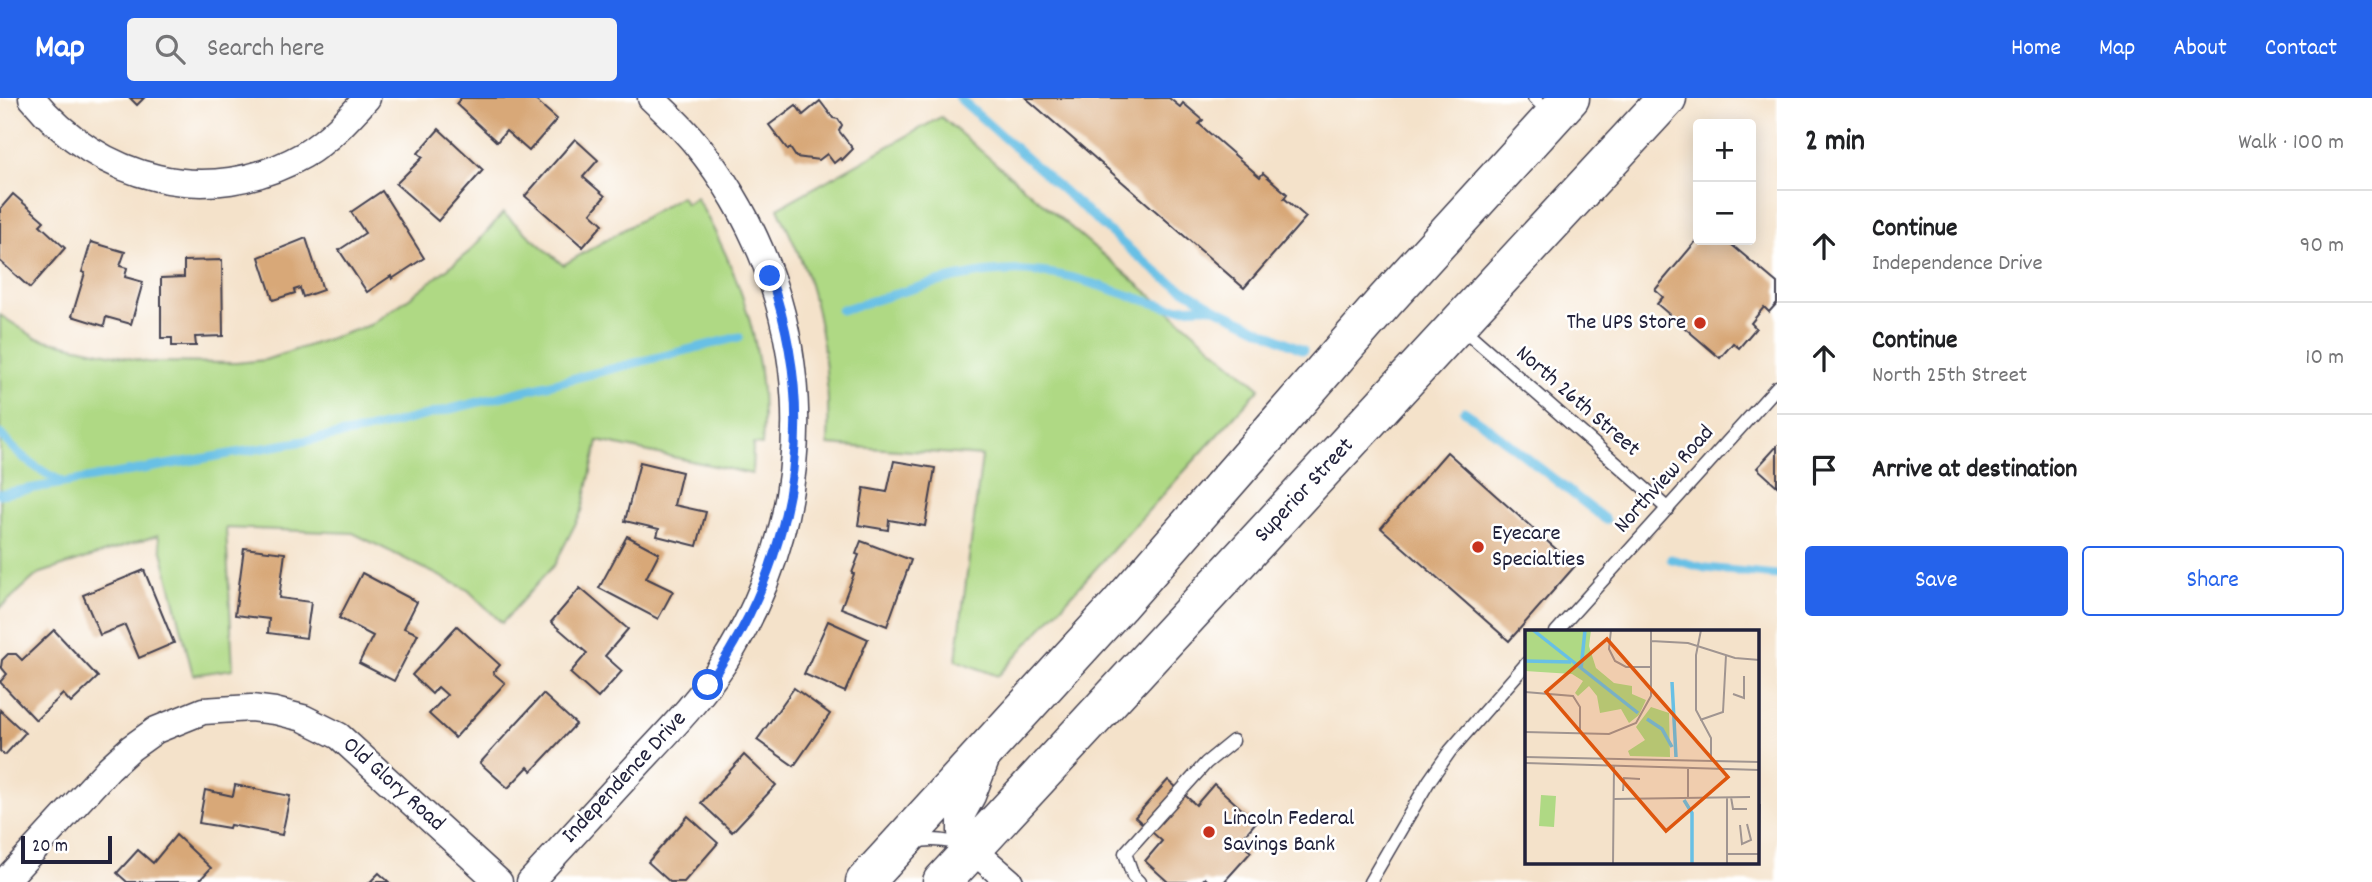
<!DOCTYPE html>
<html lang="en">
<head>
<meta charset="utf-8">
<style>
	:root { --surface:#fff; --page:#f2f2f2; --text:#202124; --muted:#757577; --line:#e0e0e0; --accent:#2563eb }
	body { margin:0; font-family:Dekko,sans-serif; background:var(--page); color:var(--text) }
	.controls { position:absolute; right:21px; top:21px; display:grid; overflow:hidden; border-radius:7px; box-shadow:0 4px 18px #0003 }
	.controls button { width:63px; height:63px; display:grid; place-items:center; padding:0; border:0; border-bottom:2px solid var(--line); background:var(--surface); color:var(--text); font:35px sans-serif }
	.scale { position:absolute; left:21px; bottom:18px; width:91px; box-sizing:border-box; padding-left:7px; border:4px solid #22223b; border-top:0; font-size:19px; line-height:24px; white-space:nowrap; color:#22223b; -webkit-text-stroke:5px #fff; paint-order:stroke }
	.stop { position:absolute; width:21px; height:21px; margin:-16px; border:5px solid #2563eb; border-radius:50%; background:#fff }
	.stop.end { background:#2563eb; border-color:#fff; box-shadow:0 2px 7px #0008 }
	.list { margin:0; padding:0; list-style:none }
	h2 { display:flex; justify-content:space-between; align-items:center; height:91px; margin:0; padding:0 28px; font-size:30px }
	h2 small { font-size:23px; font-weight:400; color:var(--muted) }
	.list li { display:grid; grid-template-columns:46px 1fr auto; gap:21px; align-items:center; box-sizing:border-box; height:112px; padding:0 28px; border-top:2px solid var(--line) }
	.list b { display:block; font-size:26px; white-space:nowrap }
	.list p { margin:0; font-size:23px; white-space:nowrap; color:var(--muted) }
	.list em { font-size:23px; font-style:normal; color:var(--muted) }
	.actions { display:flex; gap:14px; padding:21px 28px }
	.actions a { flex:1; padding:16px 0; border:2px solid var(--accent); border-radius:7px; text-align:center; font-size:24px; color:var(--accent) }
	.actions .main { background:var(--accent); color:#fff }
	.icon { flex:none; width:38px; height:38px; fill:none; stroke:currentColor; stroke-width:2; stroke-linecap:round; stroke-linejoin:round }
	.map { position:relative; flex:none; width:1777px; height:784px; overflow:hidden }
	header { display:flex; align-items:center; gap:42px; box-sizing:border-box; height:98px; padding:0 35px; background:var(--accent); color:#fff }
	header strong { font-size:33px }
	nav { display:flex; gap:38px; margin-inline-start:auto; font-size:24px }
	.search { width:490px; height:63px; background:var(--page); display:flex; align-items:center; gap:18px; box-sizing:border-box; padding:0 24px; border-radius:7px; color:var(--muted); font-size:26px }
	main { display:flex }
	aside { flex:1; background:var(--surface) }
	.map>svg:first-child { display:block }
	.green { fill:#afd984; stroke:#687e60; stroke-width:2 }
	.lines { fill:none; stroke-linecap:round; stroke-linejoin:round }
	.stream { stroke:#68c0e5; stroke-width:9 }
	.building { fill:#d8a878 }
	.lane-casing { stroke:#423f50; stroke-width:15 }
	.street-casing { stroke:#423f50; stroke-width:29 }
	.primary-casing { stroke:#423f50; stroke-width:41 }
	.lane { stroke:#fff; stroke-width:12 }
	.street { stroke:#fff; stroke-width:26 }
	.primary { stroke:#fff; stroke-width:38 }
	.route { stroke:#2563eb; stroke-width:9 }
	.poi-dot { fill:#c8321e; stroke:#fff; stroke-width:2.5 }
	.labels { text-anchor:middle; dominant-baseline:central; stroke-width:5; stroke-linejoin:round; paint-order:stroke }
	.poi-label { font-size:23px; fill:#22223b; stroke:#fff; text-anchor:start }
	.street-label { font-size:23px; fill:#22223b; stroke:#fff }
	.inset-river { fill:none; stroke:#68c0e5; stroke-width:3.5 }
	.inset-road { fill:none; stroke:#a09591; stroke-width:2 }
	.view { fill:#de560e; fill-opacity:0.15; stroke:#de560e; stroke-width:3.5 }
	.inset-edge { fill:none; stroke:#22223b; stroke-width:3.5 }
</style>
</head>
<body>
<header>
<strong>Map</strong>
<div class="search"><svg class="icon" aria-label="search" viewBox="0 0 24 24"><circle cx="10" cy="10" r="6"/><path d="M15 15l6 6"/></svg>Search here</div>
<nav><a>Home</a><a>Map</a><a>About</a><a>Contact</a></nav>
</header>
<main>
<div class="map">
<svg width="1777" height="784" viewBox="0 0 1777 784">
	<rect width="100%" height="100%" fill="#fff"/>
	<filter id="ink" filterUnits="userSpaceOnUse"><feTurbulence type="fractalNoise" baseFrequency=".0143" numOctaves="2"/><feDisplacementMap in="SourceGraphic" scale="14" xChannelSelector="R" yChannelSelector="G"/><feConvolveMatrix kernelMatrix="1 2 1 2 8 2 1 2 1" color-interpolation-filters="sRGB"/></filter>
	<filter id="wash" filterUnits="userSpaceOnUse"><feTurbulence type="fractalNoise" baseFrequency=".00686" numOctaves="4" result="noise"/><feDisplacementMap in="SourceGraphic" scale="28" xChannelSelector="R" yChannelSelector="G"/><feGaussianBlur stdDeviation="1.57" result="paint"/><feColorMatrix in="noise" values="0 0 0 0 0 0 0 0 0 0 0 0 0 0 0 0 0 1.4 0 .05"/><feComposite in="paint" operator="in"/></filter>
	<g filter="url(#wash)">
		<rect width="100%" height="100%" fill="#f4e2ca"/>
		<g class="green">
			<path d="M 941,19 L 1260,290 L 998,578 L 956,562 L 982,358 L 828,347 C 830,290 825,235 808,180 C 800,156 788,133 778,110 Z"/>
			<path d="M 681,98 L 686,106 L 696,99 C 741,176 769,257 762,347 L 753,346 L 752,376 L 598,343 L 582,413 L 555,466 L 502,525 L 468,492 L 353,435 L 226,430 L 233,571 L 193,577 L 158,437 L 38,476 L 0,510 L 0,217 L 36,240 L 147,264 L 236,265 L 265,262 L 370,227 L 412,198 L 470,153 L 503,115 L 563,167 Z"/>
		</g>
		<g class="lines">
			<g class="stream">
				<path d="M 959,0 L 1128,150 L 1163,179 L 1215,210 L 1303,252"/>
				<path d="M 841,212 C 900,196 963,170 1025,173 C 1078,175 1116,196 1165,208 C 1181,212 1197,208 1213,209"/>
				<path d="M 1464,313 L 1493,333 L 1606,422"/>
				<path d="M 0,336 C 19,358 37,372 63,384"/>
				<path d="M 0,396 L 367,332 L 739,239"/>
				<path d="M 1671,461 L 1705,470 L 1777,477"/>
			</g>
		</g>
		<g id="blocks">
			<g class="building">
				<path d="M 130,0 L 144,0 L 137,7 Z"/>
				<path d="M 461,0 L 533,0 L 557,21 L 529,53 L 506,33 L 497,44 L 456,6 Z"/>
				<path d="M 1026,0 L 1169,0 L 1180,9 L 1183,5 L 1203,22 L 1199,26 L 1260,79 L 1263,75 L 1287,96 L 1284,100 L 1306,119 L 1244,190 Z"/>
				<path d="M 820,3 L 833,20 L 838,21 L 842,27 L 839,33 L 853,51 L 842,62 L 840,60 L 834,65 L 827,56 L 819,62 L 796,59 L 790,50 L 788,52 L 769,27 L 796,7 L 803,17 Z"/>
				<path d="M 439,31 L 483,72 L 438,123 L 396,86 L 423,59 L 418,55 Z"/>
				<path d="M 575,41 L 598,62 L 583,79 L 605,98 L 591,115 L 603,126 L 583,149 L 525,98 Z"/>
				<path d="M 382,93 L 424,160 L 392,181 L 391,178 L 367,194 L 339,152 L 365,135 L 351,114 Z"/>
				<path d="M 13,96 L 44,123 L 40,127 L 65,150 L 30,190 L 0,163 L 0,111 Z"/>
				<path d="M 306,140 L 323,192 L 303,199 L 300,190 L 294,192 L 295,195 L 273,202 L 259,159 Z"/>
				<path d="M 1697,142 L 1726,142 L 1777,185 L 1777,205 L 1769,214 L 1764,209 L 1751,225 L 1756,230 L 1739,250 L 1733,245 L 1720,260 L 1657,206 L 1663,199 L 1655,192 Z"/>
				<path d="M 91,144 L 125,154 L 120,168 L 127,170 L 125,179 L 143,184 L 131,226 L 106,219 L 104,228 L 72,218 L 85,175 L 82,174 Z"/>
				<path d="M 222,162 L 223,238 L 195,239 L 196,248 L 172,248 L 172,240 L 161,240 L 161,180 L 184,179 L 184,163 Z"/>
				<path d="M 1777,348 L 1777,388 L 1757,370 Z"/>
				<path d="M 1447,354 L 1575,468 L 1509,543 L 1381,430 Z"/>
				<path d="M 894,363 L 935,370 L 925,428 L 889,422 L 888,432 L 858,427 L 864,390 L 887,394 Z"/>
				<path d="M 640,364 L 682,374 L 674,407 L 706,414 L 697,448 L 657,438 L 659,431 L 625,423 Z"/>
				<path d="M 627,438 L 659,455 L 646,480 L 673,493 L 658,521 L 599,490 Z"/>
				<path d="M 861,443 L 911,462 L 887,528 L 841,510 L 854,476 L 852,475 L 859,457 L 856,456 Z"/>
				<path d="M 244,450 L 285,455 L 279,500 L 311,504 L 306,540 L 268,535 L 269,521 L 235,517 Z"/>
				<path d="M 144,472 L 174,545 L 139,560 L 125,527 L 100,537 L 83,497 Z"/>
				<path d="M 362,475 L 417,504 L 404,530 L 418,536 L 394,583 L 359,565 L 373,538 L 339,520 Z"/>
				<path d="M 580,490 L 628,531 L 605,558 L 622,573 L 598,600 L 570,575 L 587,555 L 551,524 Z"/>
				<path d="M 828,523 L 868,541 L 845,594 L 804,576 Z"/>
				<path d="M 457,528 L 500,567 L 493,575 L 505,585 L 455,640 L 429,616 L 447,597 L 438,589 L 432,596 L 412,577 Z"/>
				<path d="M 54,532 L 98,579 L 71,605 L 63,596 L 36,622 L 0,584 L 7,576 L 1,569 L 2,562 L 8,556 L 16,556 L 22,562 Z"/>
				<path d="M 794,590 L 830,616 L 794,668 L 757,642 Z"/>
				<path d="M 543,596 L 576,626 L 532,673 L 528,669 L 508,690 L 480,665 Z"/>
				<path d="M 0,612 L 25,635 L 5,657 L 0,653 Z"/>
				<path d="M 744,657 L 776,687 L 732,734 L 701,705 Z"/>
				<path d="M 1168,682 L 1196,707 L 1214,686 L 1256,724 L 1239,744 L 1251,754 L 1224,784 L 1209,784 L 1205,780 L 1201,784 L 1168,784 L 1145,763 L 1162,743 L 1135,719 Z"/>
				<path d="M 235,687 L 290,698 L 282,737 L 230,727 L 229,730 L 199,725 L 205,692 L 233,698 Z"/>
				<path d="M 688,718 L 718,745 L 684,784 L 670,784 L 648,764 Z"/>
				<path d="M 176,737 L 211,770 L 198,784 L 127,784 L 117,775 L 138,752 L 153,765 Z"/>
				<path d="M 379,775 L 389,784 L 370,784 Z"/>
			</g>
		</g>
	</g>
	<g filter="url(#ink)">
		<use href="#blocks" fill-opacity="0" stroke="#423f50" stroke-width="2"/>
		<g class="lines">
			<defs>
				<g id="lane">
					<path d="M 1534,0 L 1551,15"/>
					<path d="M 1461,229 L 1668,411"/>
					<path d="M 1556,534 L 1777,289"/>
					<path d="M 915,744 C 933,740 949,742 965,749"/>
					<path d="M 1139,784 L 1133,778 L 1125,755 L 1206,665 L 1233,643"/>
					<path d="M 1370,784 L 1429,683 L 1450,653 L 1527,565"/>
				</g>
				<g id="street">
					<path d="M 32,0 C 99,82 208,112 304,57 C 329,42 348,21 367,0"/>
					<path d="M 986,662 L 972,698 L 961,718 L 961,735 L 972,751 L 1010,784"/>
					<path d="M 4,784 L 109,670 L 131,650 L 156,632 L 203,613 L 251,610 L 275,613 L 303,620 L 339,638 L 499,784"/>
					<path d="M 530,784 C 567,744 604,703 641,663 C 670,632 700,601 723,566 C 828,404 818,196 696,46 C 682,29 667,15 651,0"/>
				</g>
				<g id="primary">
					<path d="M 865,784 L 1119,507 L 1385,203 L 1570,0"/>
					<path d="M 942,784 L 1667,0"/>
				</g>
			</defs>
			<use href="#lane" class="lane-casing"/>
			<use href="#street" class="street-casing"/>
			<use href="#primary" class="primary-casing"/>
			<use href="#lane" class="lane"/>
			<use href="#street" class="street"/>
			<use href="#primary" class="primary"/>
		</g>
	</g>
	<g class="lines" filter="url(#ink)">
		<path class="route" d="M 708,587 C 794,461 821,325 770,178"/>
	</g>
	<g class="poi-dot">
		<circle cx="1700" cy="225" r="7"/>
		<circle cx="1478" cy="449" r="7"/>
		<circle cx="1209" cy="734" r="7"/>
	</g>
	<g class="labels">
		<g class="poi-label">
			<text x="1686" y="225" text-anchor="end">The UPS Store</text>
			<text x="1492" y="436">Eyecare<tspan x="1492" dy="26">Specialties</tspan></text>
			<text x="1223" y="721">Lincoln Federal<tspan x="1223" dy="26">Savings Bank</tspan></text>
		</g>
		<g class="street-label">
			<text transform="translate(1577 304) rotate(41)">North 26th Street</text>
			<text transform="translate(1665 382) rotate(-48)">Northview Road</text>
			<text transform="translate(1305 393) rotate(-47)">Superior Street</text>
			<text transform="translate(625 680) rotate(-47)">Independence Drive</text>
			<text transform="translate(393 687) rotate(42)">Old Glory Road</text>
		</g>
	</g>
	<g transform="translate(1525 532)">
		<rect width="234" height="234" fill="#f4e2ca"/>
		<path d="M 0,0 L 66,0 L 64,16 L 71,38 L 89,53 L 107,56 L 107,64 L 121,70 L 114,85 L 104,93 L 96,79 L 75,83 L 72,66 L 64,56 L 53,66 L 50,63 L 58,51 L 47,44 L 0,41 ZM 126,77 L 144,83 L 145,127 L 105,126 L 103,121 L 120,110 L 111,97 ZM 16,165 L 31,166 L 29,197 L 14,196 Z" fill="#afd984"/>
		<path class="inset-river" d="M 8,0 L 113,83M 0,31 L 46,32M 56,39 L 60,0M 147,52 L 151,127M 122,89 L 137,99 L 147,117M 159,170 L 167,183 L 167,234"/>
		<path class="inset-road" d="M 86,0 L 84,19 L 90,31 L 101,37 L 126,37M 176,0 L 171,25 L 171,80 L 186,108 L 186,130M 126,11 L 163,13 L 210,28 L 235,30M 0,62 L 48,66 L 55,77 L 55,103M 208,64 L 219,68 L 219,46M 175,90 L 198,82 L 201,25M 0,102 L 84,104 L 111,93 L 126,66 L 126,0M 0,127 L 235,132M 0,133 L 235,140M 98,161 L 99,148 L 115,149M 163,167 L 163,138M 206,167 L 208,179 L 222,179M 89,169 L 225,167M 215,195 L 217,214 L 226,210 L 222,194M 202,224 L 234,224M 88,234 L 89,135M 202,234 L 202,167M 234,234 L 235,174"/>
		<path class="view" d="M 82,9 L 203,147 L 141,201 L 21,62 Z"/>
		<rect width="234" height="234" class="inset-edge"/>
	</g>
</svg>
<div class="controls">
<button>+</button>
<button>−</button>
</div>
<div class="scale">20 m</div>
<div class="stop" style="left:708px;top:587px"></div>
<div class="stop end" style="left:770px;top:178px"></div>
</div>
<aside>
<h2>2 min<small>Walk · 100 m</small></h2>
<ul class="list">
<li><svg class="icon" aria-label="ahead" viewBox="0 0 24 24"><path d="M12 20V5M6 11l6-6 6 6"/></svg><div><b>Continue</b><p>Independence Drive</p></div><em>90 m</em></li>
<li><svg class="icon" aria-label="ahead" viewBox="0 0 24 24"><path d="M12 20V5M6 11l6-6 6 6"/></svg><div><b>Continue</b><p>North 25th Street</p></div><em>10 m</em></li>
<li><svg class="icon" aria-label="arrive" viewBox="0 0 24 24"><path d="M6 21V4h12l-3 4 3 4H6"/></svg><div><b>Arrive at destination</b></div></li>
</ul>
<div class="actions"><a class="main">Save</a><a>Share</a></div>
</aside>
</main>
</body>
</html>
